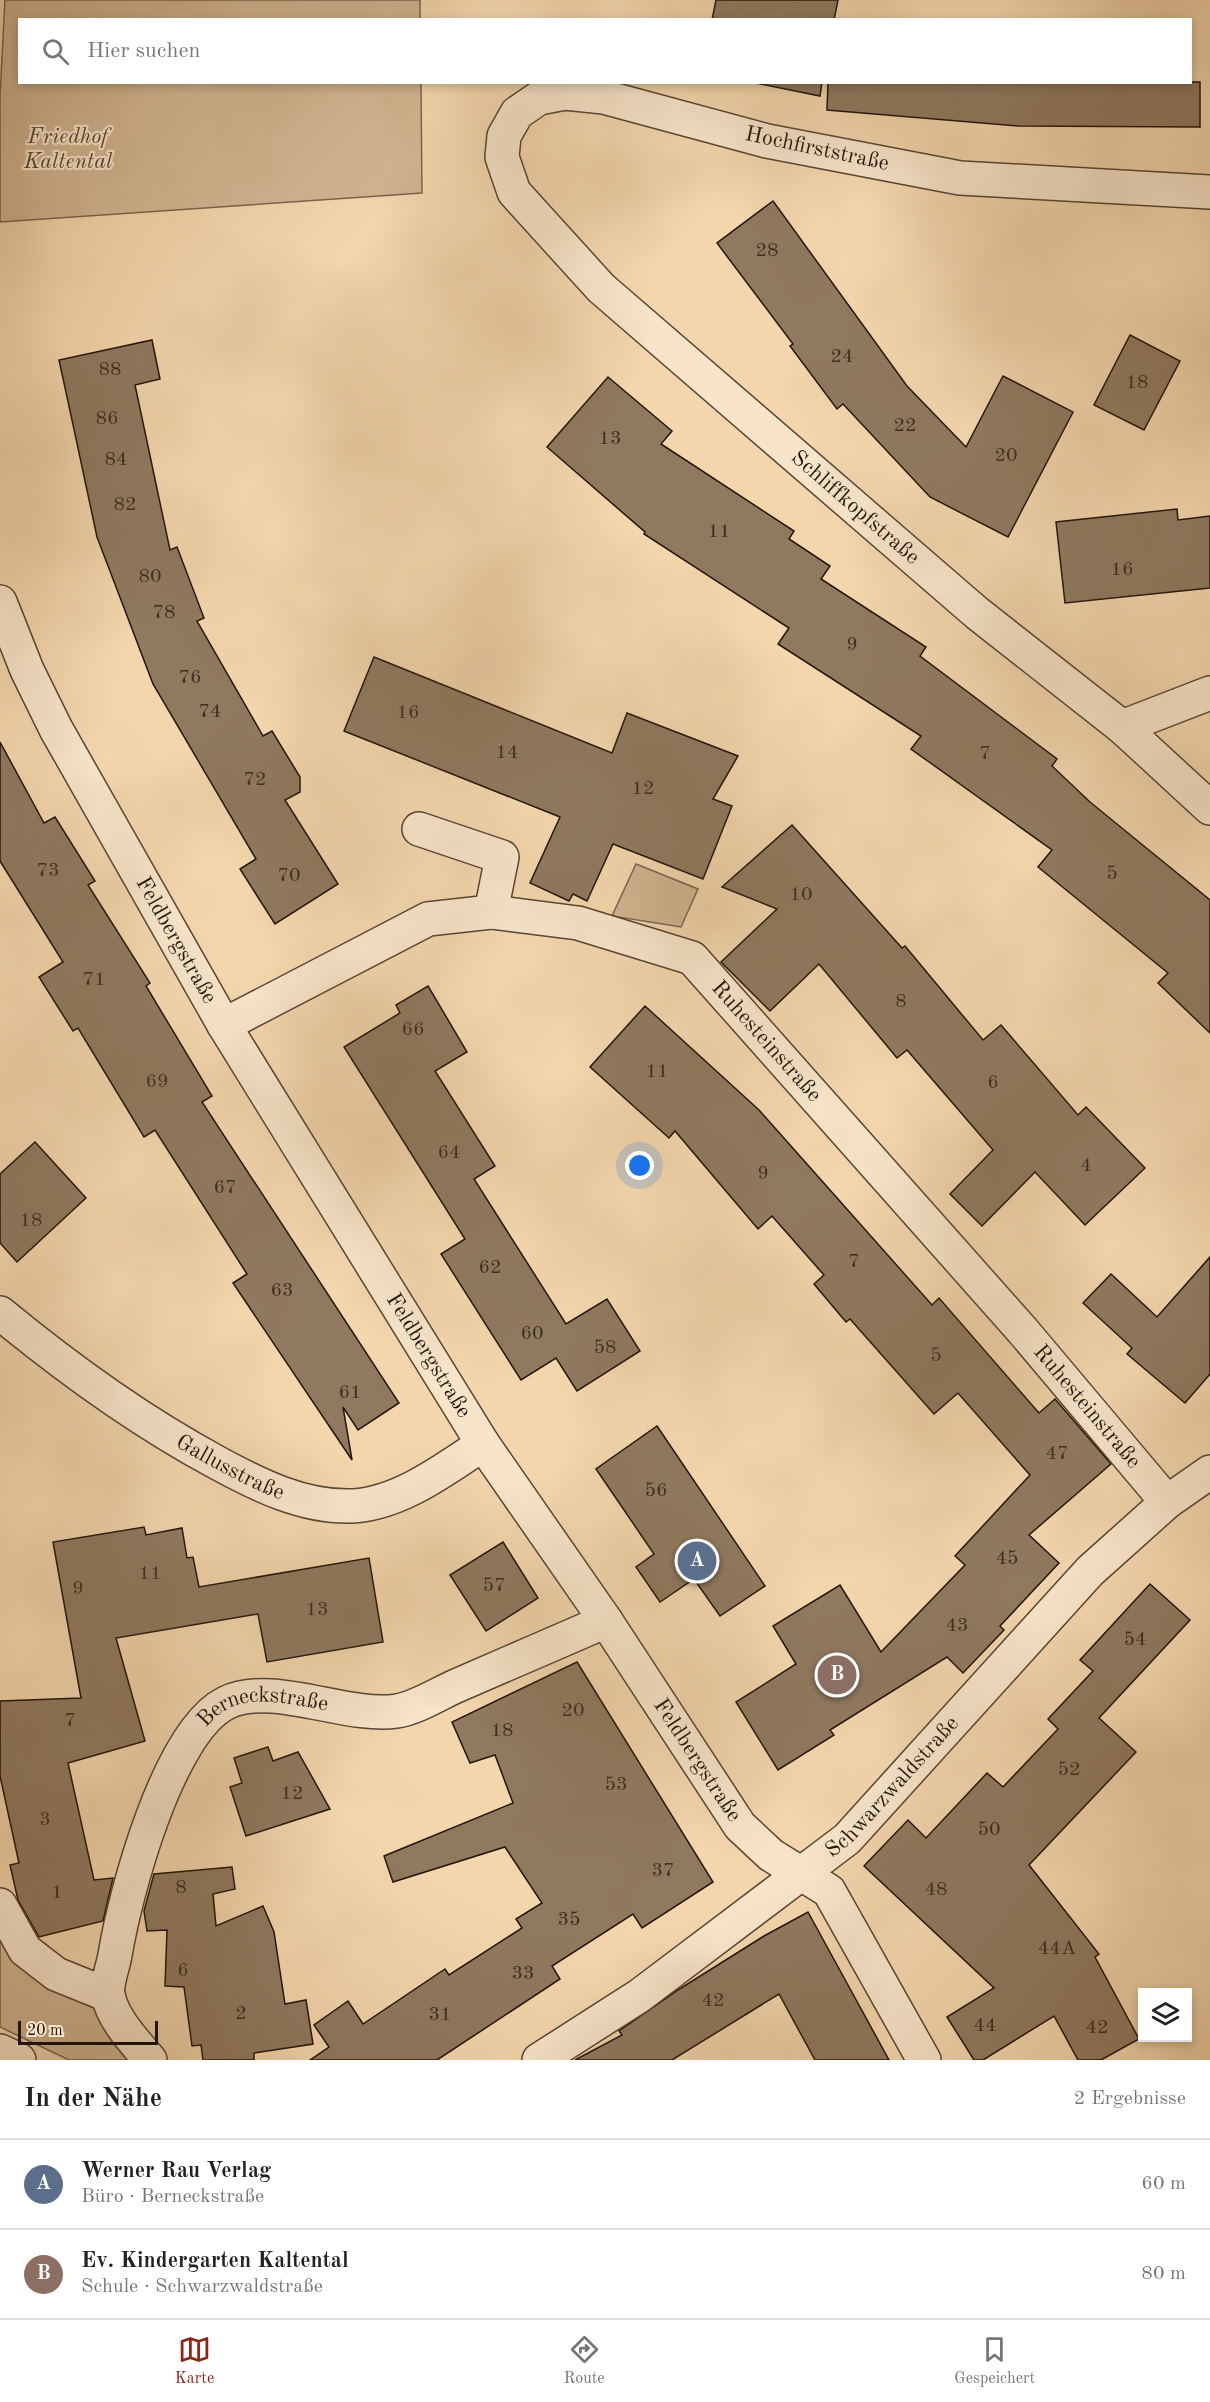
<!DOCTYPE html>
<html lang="de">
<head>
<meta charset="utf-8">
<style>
	:root { --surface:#fff; --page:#f6f6f6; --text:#222; --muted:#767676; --line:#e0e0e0; --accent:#8f2418 }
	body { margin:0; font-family:"Old Standard TT",serif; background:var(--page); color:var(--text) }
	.controls { position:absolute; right:18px; bottom:18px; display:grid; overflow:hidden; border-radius:0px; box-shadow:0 3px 9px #0003 }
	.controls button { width:54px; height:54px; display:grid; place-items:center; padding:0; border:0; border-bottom:2px solid var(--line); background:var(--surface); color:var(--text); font:30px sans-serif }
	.scale { position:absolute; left:18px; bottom:15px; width:140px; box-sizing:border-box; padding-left:6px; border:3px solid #23150c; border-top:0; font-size:16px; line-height:21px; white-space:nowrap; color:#23150c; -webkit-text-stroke:4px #f7e4c9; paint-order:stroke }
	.you { position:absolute; left:640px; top:1166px; width:21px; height:21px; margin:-15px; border:4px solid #fff; border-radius:50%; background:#1a73e8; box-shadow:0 0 0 9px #1a73e833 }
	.badge { display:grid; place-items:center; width:39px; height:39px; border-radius:50%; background:var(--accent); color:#fff; font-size:20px; font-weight:700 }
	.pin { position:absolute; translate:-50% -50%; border:3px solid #fff; box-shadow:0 2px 6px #0006 }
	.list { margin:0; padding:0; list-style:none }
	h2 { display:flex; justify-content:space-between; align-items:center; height:78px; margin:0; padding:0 24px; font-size:26px }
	h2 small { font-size:20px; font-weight:400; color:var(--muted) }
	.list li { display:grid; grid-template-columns:39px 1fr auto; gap:18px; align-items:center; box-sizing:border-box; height:90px; padding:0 24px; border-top:2px solid var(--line) }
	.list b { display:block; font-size:22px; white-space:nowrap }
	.list p { margin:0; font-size:20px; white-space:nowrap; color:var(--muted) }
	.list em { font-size:20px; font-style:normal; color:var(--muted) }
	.icon { flex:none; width:33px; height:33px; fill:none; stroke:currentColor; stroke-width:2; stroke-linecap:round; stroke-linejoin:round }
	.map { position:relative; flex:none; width:1210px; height:2060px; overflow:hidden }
	.search { position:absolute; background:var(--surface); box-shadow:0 3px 9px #0003; left:18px; right:18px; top:18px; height:66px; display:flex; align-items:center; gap:15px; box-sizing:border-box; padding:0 21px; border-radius:0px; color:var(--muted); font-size:22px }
	.sheet { height:258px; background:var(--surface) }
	nav { display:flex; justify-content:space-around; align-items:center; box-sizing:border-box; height:84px; border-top:2px solid var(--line); background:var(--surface); font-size:16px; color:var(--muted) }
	nav a { display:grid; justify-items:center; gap:3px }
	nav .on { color:var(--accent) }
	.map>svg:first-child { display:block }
	.green { fill:#d0b591; stroke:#7a654e; stroke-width:1.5 }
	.building { fill:#8f795f; stroke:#23150c; stroke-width:1.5 }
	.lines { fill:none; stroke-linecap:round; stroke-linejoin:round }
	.minor-casing { stroke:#574534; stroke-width:36 }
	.minor { stroke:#f7e4c9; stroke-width:33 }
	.labels { text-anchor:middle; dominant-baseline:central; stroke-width:4.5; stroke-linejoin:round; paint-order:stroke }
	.number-label { font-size:20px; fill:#3e2e21 }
	.park-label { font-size:22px; font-style:italic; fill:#574534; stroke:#f7e4c9 }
	.street-label { font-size:22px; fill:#23150c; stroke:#f7e4c9 }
</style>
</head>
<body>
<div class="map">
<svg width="1210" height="2060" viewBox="0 0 1210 2060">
	<rect width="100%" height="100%" fill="#f3d6ac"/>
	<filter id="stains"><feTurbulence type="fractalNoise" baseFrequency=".00333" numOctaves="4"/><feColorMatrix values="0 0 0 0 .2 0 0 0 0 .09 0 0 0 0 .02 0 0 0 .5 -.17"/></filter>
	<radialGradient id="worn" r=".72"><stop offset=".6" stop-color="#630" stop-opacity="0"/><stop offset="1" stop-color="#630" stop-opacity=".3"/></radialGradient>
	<g class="green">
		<path d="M 5,0 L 420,0 L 420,20 L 20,20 L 20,82 L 421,83 L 422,193 L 0,222 L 0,96 Z"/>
		<path d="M 636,864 L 698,889 L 681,927 L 612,916 Z"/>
		<path d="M 0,1930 L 94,2005 L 137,2060 L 69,2060 L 0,2027 Z"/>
	</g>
	<g class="building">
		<path d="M 716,0 L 838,0 L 834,20 L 712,20 Z"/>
		<path d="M 751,82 L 822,82 L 820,96 Z"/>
		<path d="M 828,82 L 1200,82 L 1200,127 L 1018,126 L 827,110 Z"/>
		<path d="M 773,201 L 907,386 L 966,447 L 1003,376 L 1073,412 L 1008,537 L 930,497 L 843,404 L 837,409 L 790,346 L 793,344 L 717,243 Z"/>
		<path d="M 1130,335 L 1180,361 L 1144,430 L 1094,405 Z"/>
		<path d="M 152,340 L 160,379 L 135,385 L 170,550 L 177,547 L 204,618 L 197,621 L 263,736 L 272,731 L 300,777 L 300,792 L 285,800 L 338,884 L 275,924 L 240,869 L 256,859 L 153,684 L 97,537 L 69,406 L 59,360 Z"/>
		<path d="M 608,377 L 672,431 L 661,444 L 794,531 L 789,539 L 830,566 L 821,579 L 926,647 L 920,656 L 1057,759 L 1052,766 L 1090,802 L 1210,900 L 1210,1033 L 1158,983 L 1168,973 L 1038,867 L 1052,850 L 911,749 L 921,736 L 778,644 L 789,628 L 644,534 L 645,532 L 547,447 Z"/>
		<path d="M 1177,509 L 1178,520 L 1210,516 L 1210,588 L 1065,603 L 1056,522 Z"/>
		<path d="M 374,657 L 612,753 L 627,713 L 738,756 L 713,799 L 732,806 L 703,879 L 613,844 L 587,901 L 573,894 L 569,901 L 530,883 L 560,817 L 344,731 Z"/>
		<path d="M 0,742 L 44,823 L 55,817 L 95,881 L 88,885 L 150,983 L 146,986 L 212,1096 L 202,1102 L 399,1403 L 358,1430 L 343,1407 L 352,1460 L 233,1283 L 247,1274 L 155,1130 L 144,1137 L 78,1028 L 73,1031 L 39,977 L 63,962 L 0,861 Z"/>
		<path d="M 792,825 L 902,948 L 905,946 L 983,1040 L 1001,1025 L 1078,1115 L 1086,1107 L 1145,1168 L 1085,1225 L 1035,1172 L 982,1226 L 950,1194 L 993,1150 L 907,1050 L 897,1058 L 819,964 L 770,1011 L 721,962 L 777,909 L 722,887 Z"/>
		<path d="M 428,986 L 467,1052 L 435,1071 L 495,1166 L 474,1179 L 566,1324 L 607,1299 L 640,1351 L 577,1391 L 556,1358 L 521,1380 L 441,1254 L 465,1239 L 344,1047 L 400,1013 L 396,1005 Z"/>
		<path d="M 645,1006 L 759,1110 L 932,1305 L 939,1298 L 1039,1413 L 1055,1399 L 1111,1464 L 1029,1535 L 1059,1563 L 1000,1626 L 1004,1630 L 963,1673 L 947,1657 L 830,1730 L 834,1735 L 778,1770 L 736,1702 L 796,1664 L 773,1626 L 840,1585 L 881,1652 L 965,1565 L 955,1556 L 1030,1475 L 958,1393 L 934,1414 L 850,1319 L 846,1322 L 814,1284 L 824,1275 L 772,1216 L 758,1229 L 675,1131 L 669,1138 L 590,1067 Z"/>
		<path d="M 35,1142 L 86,1198 L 17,1262 L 0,1243 L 0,1174 Z"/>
		<path d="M 1210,1257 L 1210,1374 L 1185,1403 L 1127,1354 L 1132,1348 L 1083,1303 L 1111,1274 L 1157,1317 Z"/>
		<path d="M 657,1426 L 765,1586 L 720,1616 L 694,1579 L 660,1602 L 636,1567 L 654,1554 L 596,1469 Z"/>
		<path d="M 144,1527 L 146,1535 L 182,1528 L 187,1558 L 193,1557 L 199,1587 L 369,1558 L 383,1642 L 267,1662 L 258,1614 L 116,1638 L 145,1741 L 68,1763 L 94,1880 L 113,1878 L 103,1921 L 39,1937 L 18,1900 L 10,1865 L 19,1863 L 0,1776 L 0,1701 L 81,1698 L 53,1542 Z"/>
		<path d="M 503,1542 L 538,1598 L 486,1631 L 450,1575 Z"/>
		<path d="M 1150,1584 L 1190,1620 L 1099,1718 L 1136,1752 L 1029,1865 L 1099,1954 L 1095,1957 L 1139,2039 L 1101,2060 L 1078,2060 L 1054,2016 L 983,2060 L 974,2060 L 947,2017 L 994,1988 L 864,1866 L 908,1820 L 926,1838 L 987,1773 L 1003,1787 L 1058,1729 L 1048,1719 L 1093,1671 L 1080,1660 Z"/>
		<path d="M 577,1662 L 713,1882 L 642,1928 L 633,1914 L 552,1966 L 560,1979 L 437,2060 L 310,2060 L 329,2047 L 314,2025 L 348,2001 L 363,2024 L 445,1969 L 449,1975 L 522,1928 L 516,1919 L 542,1903 L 505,1847 L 393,1882 L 384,1856 L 513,1803 L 495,1755 L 470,1763 L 452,1722 Z"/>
		<path d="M 268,1747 L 273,1761 L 298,1752 L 330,1809 L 246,1836 L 230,1787 L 242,1783 L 234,1758 Z"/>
		<path d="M 232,1867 L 235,1889 L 213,1894 L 216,1926 L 263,1906 L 274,1932 L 285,2004 L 306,2000 L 313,2044 L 254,2053 L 254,2060 L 203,2060 L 201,2045 L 192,2046 L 184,1987 L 165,1986 L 167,1930 L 147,1931 L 144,1911 L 154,1874 Z"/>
		<path d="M 808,1912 L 889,2060 L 815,2060 L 779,1994 L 672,2060 L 575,2060 L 622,2035 L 619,2031 L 678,1990 L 764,1936 Z"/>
	</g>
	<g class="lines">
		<defs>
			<g id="minor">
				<path id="s1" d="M 1210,192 L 960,178 L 767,141 L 604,97 L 565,93 L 539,98 L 517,113 L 504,136 L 502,157 L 514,192 L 601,288 L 977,613 L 1122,727 L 1210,808"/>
				<path id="s2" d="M 0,602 L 27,670 L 56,729 L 224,1025 L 483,1444 L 606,1621 L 740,1826 L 771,1855 L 829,1891 L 924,2060"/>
				<path d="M 1122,727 L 1210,693"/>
				<path d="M 419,829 L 502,857 L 491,912"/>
				<path id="s3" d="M 224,1025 L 428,919 L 491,912 L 578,923 L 692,958 L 1023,1331 L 1167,1502"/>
				<path id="s4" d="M 0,1313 C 68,1369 138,1420 216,1462 C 258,1485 304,1508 353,1506 C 401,1503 445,1469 483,1444"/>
				<path d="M 0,1905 L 25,1950 L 56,1974 L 108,1995"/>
				<path d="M 0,2051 L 19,2060"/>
				<path id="s5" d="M 150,2060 C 135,2042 113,2020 108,1995 C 106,1984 113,1967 115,1955 C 125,1894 168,1732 226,1703 C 273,1680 346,1719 397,1711 C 416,1708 438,1694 456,1686 C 506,1664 556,1643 606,1621"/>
				<path id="s6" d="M 539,2060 L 639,1996 L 847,1839 L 1090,1571 L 1167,1502 L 1210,1472"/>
			</g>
		</defs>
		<use href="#minor" class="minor-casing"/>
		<use href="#minor" class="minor"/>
	</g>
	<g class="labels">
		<g class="number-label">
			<text x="767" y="251">28</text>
			<text x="842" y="357">24</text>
			<text x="110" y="370">88</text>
			<text x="1137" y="383">18</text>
			<text x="107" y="419">86</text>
			<text x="905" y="426">22</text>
			<text x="610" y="439">13</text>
			<text x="1006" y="456">20</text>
			<text x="116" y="460">84</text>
			<text x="125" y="505">82</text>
			<text x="719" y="532">11</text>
			<text x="1122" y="570">16</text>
			<text x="150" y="577">80</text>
			<text x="164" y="613">78</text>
			<text x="852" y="645">9</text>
			<text x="190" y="678">76</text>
			<text x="210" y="712">74</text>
			<text x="408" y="713">16</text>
			<text x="507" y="753">14</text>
			<text x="985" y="754">7</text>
			<text x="255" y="780">72</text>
			<text x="643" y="789">12</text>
			<text x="48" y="871">73</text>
			<text x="1112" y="874">5</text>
			<text x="289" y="876">70</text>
			<text x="801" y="895">10</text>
			<text x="94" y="980">71</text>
			<text x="901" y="1002">8</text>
			<text x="413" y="1030">66</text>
			<text x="657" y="1072">11</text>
			<text x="157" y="1082">69</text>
			<text x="993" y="1083">6</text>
			<text x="449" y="1153">64</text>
			<text x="1086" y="1166">4</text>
			<text x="763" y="1174">9</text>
			<text x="225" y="1188">67</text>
			<text x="31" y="1221">18</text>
			<text x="854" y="1262">7</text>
			<text x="490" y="1268">62</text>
			<text x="282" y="1291">63</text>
			<text x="532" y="1334">60</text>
			<text x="605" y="1348">58</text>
			<text x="936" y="1356">5</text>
			<text x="350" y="1393">61</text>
			<text x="1057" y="1454">47</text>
			<text x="656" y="1491">56</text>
			<text x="1007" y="1559">45</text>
			<text x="150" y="1574">11</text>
			<text x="494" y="1586">57</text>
			<text x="78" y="1589">9</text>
			<text x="317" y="1610">13</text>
			<text x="957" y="1626">43</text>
			<text x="1135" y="1640">54</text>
			<text x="573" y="1711">20</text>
			<text x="70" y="1721">7</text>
			<text x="502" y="1731">18</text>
			<text x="1069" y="1770">52</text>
			<text x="616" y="1785">53</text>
			<text x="292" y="1794">12</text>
			<text x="45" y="1820">3</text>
			<text x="989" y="1830">50</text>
			<text x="663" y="1871">37</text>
			<text x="181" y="1888">8</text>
			<text x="936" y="1890">48</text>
			<text x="57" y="1893">1</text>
			<text x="569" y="1920">35</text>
			<text x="1057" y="1949">44A</text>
			<text x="183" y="1971">6</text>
			<text x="523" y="1974">33</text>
			<text x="713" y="2001">42</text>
			<text x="241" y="2014">2</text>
			<text x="440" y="2015">31</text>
			<text x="985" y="2026">44</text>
			<text x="1097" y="2028">42</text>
		</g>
		<g class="park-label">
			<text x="68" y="137">Friedhof<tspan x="68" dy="25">Kaltental</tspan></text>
		</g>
		<g class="street-label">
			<text transform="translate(817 149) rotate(12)">Hochfirststraße</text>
			<text stroke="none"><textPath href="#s1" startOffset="1258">Schliffkopfstraße</textPath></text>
			<text stroke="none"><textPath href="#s2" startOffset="382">Feldbergstraße</textPath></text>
			<text stroke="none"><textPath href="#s3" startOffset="612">Ruhesteinstraße</textPath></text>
			<text stroke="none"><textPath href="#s2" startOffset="868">Feldbergstraße</textPath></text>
			<text stroke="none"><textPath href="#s3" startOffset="1098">Ruhesteinstraße</textPath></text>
			<text stroke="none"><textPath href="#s4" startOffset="278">Gallusstraße</textPath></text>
			<text stroke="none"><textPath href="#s5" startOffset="436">Berneckstraße</textPath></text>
			<text stroke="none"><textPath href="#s2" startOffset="1354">Feldbergstraße</textPath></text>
			<text stroke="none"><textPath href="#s6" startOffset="448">Schwarzwaldstraße</textPath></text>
		</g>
	</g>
	<rect width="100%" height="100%" filter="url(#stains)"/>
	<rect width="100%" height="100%" fill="url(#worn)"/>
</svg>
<div class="controls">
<button><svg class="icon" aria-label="layers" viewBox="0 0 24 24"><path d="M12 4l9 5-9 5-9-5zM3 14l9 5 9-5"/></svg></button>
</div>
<div class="scale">20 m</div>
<div class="you"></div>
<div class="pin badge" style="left:697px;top:1561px;background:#5c6f8a">A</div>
<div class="pin badge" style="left:837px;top:1675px;background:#8d6e63">B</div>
<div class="search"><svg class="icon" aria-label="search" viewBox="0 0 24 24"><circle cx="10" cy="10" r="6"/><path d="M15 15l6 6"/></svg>Hier suchen</div>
</div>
<section class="sheet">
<h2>In der Nähe<small>2 Ergebnisse</small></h2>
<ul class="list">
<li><span class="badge" style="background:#5c6f8a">A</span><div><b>Werner Rau Verlag</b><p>Büro · Berneckstraße</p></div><em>60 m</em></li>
<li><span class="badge" style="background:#8d6e63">B</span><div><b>Ev. Kindergarten Kaltental</b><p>Schule · Schwarzwaldstraße</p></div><em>80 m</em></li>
</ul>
</section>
<nav>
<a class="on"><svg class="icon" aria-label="map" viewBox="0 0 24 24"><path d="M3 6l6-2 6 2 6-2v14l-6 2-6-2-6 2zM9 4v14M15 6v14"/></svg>Karte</a>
<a><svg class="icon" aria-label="directions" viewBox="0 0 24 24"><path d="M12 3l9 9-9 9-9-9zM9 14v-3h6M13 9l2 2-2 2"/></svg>Route</a>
<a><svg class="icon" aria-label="saved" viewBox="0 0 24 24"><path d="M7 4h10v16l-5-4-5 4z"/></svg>Gespeichert</a>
</nav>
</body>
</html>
